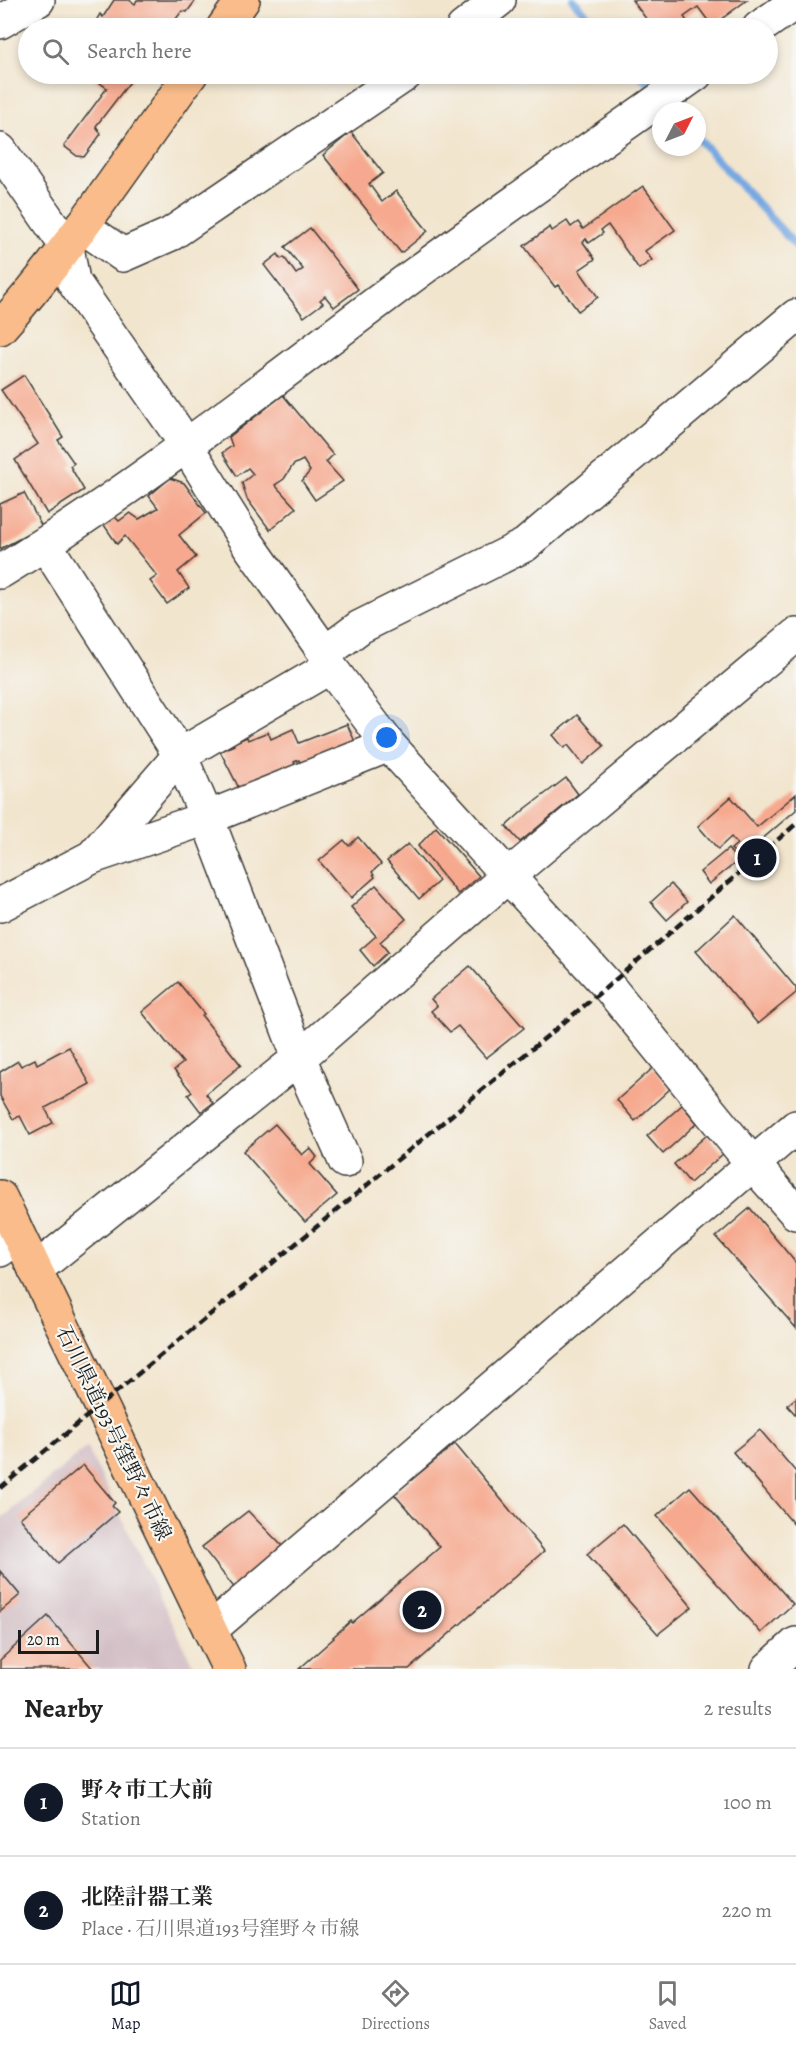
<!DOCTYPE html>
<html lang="en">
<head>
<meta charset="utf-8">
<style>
	:root { --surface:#fff; --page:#f6f6f6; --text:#222; --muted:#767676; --line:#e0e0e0; --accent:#111827 }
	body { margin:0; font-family:Alegreya,"Noto Serif JP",serif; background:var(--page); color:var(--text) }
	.compass { position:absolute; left:652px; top:102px; width:54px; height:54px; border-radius:50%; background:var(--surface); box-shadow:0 3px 9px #0003; rotate:48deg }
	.scale { position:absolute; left:18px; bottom:15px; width:81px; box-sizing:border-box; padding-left:6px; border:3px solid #1c1c1c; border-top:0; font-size:16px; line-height:21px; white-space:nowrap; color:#1c1c1c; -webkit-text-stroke:4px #f6f6f2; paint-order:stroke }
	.you { position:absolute; left:387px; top:738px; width:21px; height:21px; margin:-15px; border:4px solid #fff; border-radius:50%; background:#1a73e8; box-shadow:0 0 0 9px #1a73e833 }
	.badge { display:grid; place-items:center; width:39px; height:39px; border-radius:50%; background:var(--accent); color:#fff; font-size:20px; font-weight:700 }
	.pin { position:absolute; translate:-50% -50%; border:3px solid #fff; box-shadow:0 2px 6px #0006 }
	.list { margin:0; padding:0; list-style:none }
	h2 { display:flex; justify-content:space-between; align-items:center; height:78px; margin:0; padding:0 24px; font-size:26px }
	h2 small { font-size:20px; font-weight:400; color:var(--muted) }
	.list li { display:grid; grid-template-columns:39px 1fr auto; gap:18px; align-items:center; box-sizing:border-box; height:108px; padding:0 24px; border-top:2px solid var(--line) }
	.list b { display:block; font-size:22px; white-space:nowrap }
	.list p { margin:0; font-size:20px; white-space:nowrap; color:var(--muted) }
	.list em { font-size:20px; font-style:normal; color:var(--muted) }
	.icon { flex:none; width:33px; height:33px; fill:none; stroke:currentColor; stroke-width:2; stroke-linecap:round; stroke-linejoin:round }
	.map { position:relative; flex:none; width:796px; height:1669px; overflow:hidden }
	.search { position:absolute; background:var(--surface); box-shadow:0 3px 9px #0003; left:18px; right:18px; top:18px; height:66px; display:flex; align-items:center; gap:15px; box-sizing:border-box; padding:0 21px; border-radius:33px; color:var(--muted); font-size:22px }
	.sheet { height:294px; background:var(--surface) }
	nav { display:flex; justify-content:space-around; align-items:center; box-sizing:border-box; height:84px; border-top:2px solid var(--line); background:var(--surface); font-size:16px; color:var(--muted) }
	nav a { display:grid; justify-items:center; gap:3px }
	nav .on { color:var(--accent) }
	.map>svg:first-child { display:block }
	.industrial { fill:#d2bdc5 }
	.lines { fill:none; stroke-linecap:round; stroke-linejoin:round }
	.stream { stroke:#76a8e1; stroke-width:8 }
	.building { fill:#f6a98e }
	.minor-casing { stroke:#3c3a37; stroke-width:36 }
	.major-casing { stroke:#3c3a37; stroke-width:36 }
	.minor { stroke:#fff; stroke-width:33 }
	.major { stroke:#f9bc8a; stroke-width:33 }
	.rail { stroke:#1c1c1c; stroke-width:4.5; stroke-dasharray:9 4.5; stroke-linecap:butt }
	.labels { text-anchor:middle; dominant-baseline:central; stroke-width:4.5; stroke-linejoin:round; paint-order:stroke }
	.street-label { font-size:21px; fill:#1c1c1c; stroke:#f6f6f2 }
</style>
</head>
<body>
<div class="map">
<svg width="796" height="1669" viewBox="0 0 796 1669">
	<rect width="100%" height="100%" fill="#f6f6f2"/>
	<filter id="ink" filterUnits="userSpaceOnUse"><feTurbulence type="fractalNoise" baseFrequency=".0167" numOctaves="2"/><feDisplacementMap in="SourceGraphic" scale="12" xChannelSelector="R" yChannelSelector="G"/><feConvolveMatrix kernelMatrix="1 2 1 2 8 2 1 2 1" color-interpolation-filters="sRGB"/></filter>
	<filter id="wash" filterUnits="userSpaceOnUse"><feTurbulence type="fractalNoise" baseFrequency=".008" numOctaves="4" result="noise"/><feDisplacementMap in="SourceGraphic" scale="24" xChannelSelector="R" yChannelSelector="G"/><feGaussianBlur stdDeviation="1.35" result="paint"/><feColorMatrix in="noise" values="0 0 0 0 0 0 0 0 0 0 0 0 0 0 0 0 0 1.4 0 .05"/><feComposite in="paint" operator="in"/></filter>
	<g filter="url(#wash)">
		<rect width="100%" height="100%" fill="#f2e5ce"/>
		<path class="industrial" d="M 87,1447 L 195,1669 L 0,1669 L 0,1520 Z"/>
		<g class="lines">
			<g class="stream">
				<path d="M 573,0 L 599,28"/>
				<path d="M 640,74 L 657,93"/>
				<path d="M 697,137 L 796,246"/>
			</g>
		</g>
		<g id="blocks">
			<g class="building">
				<path d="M 114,0 L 129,0 L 135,4 L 137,0 L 196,0 L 187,12 L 182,11 L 169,28 L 92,28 L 100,14 L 103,17 Z"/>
				<path d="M 632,0 L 747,0 L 712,26 L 698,7 L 684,17 L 692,28 L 653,28 Z"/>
				<path d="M 91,74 L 136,74 L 96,126 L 101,134 L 84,157 L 77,156 L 64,146 L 107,88 L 90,76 Z"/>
				<path d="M 351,132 L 383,173 L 369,184 L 382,202 L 396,191 L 428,231 L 401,253 L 323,155 Z"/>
				<path d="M 643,186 L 675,230 L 645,251 L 652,260 L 639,269 L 608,225 L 601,230 L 603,233 L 589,243 L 586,239 L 583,242 L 595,259 L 579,270 L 598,297 L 578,311 L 559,285 L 555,287 L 524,246 L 550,227 L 552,231 L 567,221 L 571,227 L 578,222 L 583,229 Z"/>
				<path d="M 310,228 L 358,289 L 334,307 L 325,296 L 320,300 L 323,303 L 304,317 L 264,265 L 278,254 L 281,259 L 284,257 L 296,274 L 303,269 L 285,247 Z"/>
				<path d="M 24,375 L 63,437 L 58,440 L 74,463 L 70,466 L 84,490 L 47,514 L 15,460 L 38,444 L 1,390 Z"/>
				<path d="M 283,395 L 333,455 L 326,462 L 343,481 L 315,500 L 302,481 L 310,471 L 303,460 L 293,465 L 284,479 L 275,485 L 296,508 L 270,530 L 247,499 L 242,483 L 253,474 L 248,468 L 237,476 L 222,453 L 232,446 L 229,437 Z"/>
				<path d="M 170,478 L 184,483 L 206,513 L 179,535 L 196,557 L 178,572 L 189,588 L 167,604 L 150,581 L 157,576 L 125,536 L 117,544 L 104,525 L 115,517 L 119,521 L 130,513 L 139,519 L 158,508 L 149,496 Z"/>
				<path d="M 24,493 L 42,527 L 0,549 L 0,504 Z"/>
				<path d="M 577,715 L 604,746 L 583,764 L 568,745 L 564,748 L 553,735 Z"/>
				<path d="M 347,724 L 357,746 L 303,770 L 299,760 L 294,762 L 296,768 L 241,792 L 220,751 L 234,745 L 233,743 L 247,737 L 248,740 L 268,732 L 271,739 L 293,729 L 299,743 Z"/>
				<path d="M 566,778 L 578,794 L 520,842 L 506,826 L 525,809 Z"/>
				<path d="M 796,794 L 796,810 L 740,858 L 731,849 L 737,844 L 731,837 L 718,849 L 698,826 L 731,797 L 757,827 Z"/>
				<path d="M 436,827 L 479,876 L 458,894 L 418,846 Z"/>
				<path d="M 358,837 L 381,864 L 372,872 L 375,877 L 351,898 L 319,861 L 344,840 L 349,846 Z"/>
				<path d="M 408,844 L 439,881 L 419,899 L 387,861 Z"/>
				<path d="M 728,849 L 738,861 L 709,884 L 700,872 Z"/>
				<path d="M 671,884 L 687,902 L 667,920 L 651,902 Z"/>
				<path d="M 376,885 L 406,919 L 380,942 L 388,952 L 373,966 L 360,950 L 376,936 L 351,907 Z"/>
				<path d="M 735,915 L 796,988 L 796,993 L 758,1024 L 696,951 Z"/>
				<path d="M 470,966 L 524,1028 L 486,1058 L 458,1026 L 450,1032 L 431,1011 L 437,1006 L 431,999 Z"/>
				<path d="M 178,982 L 204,1014 L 202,1016 L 241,1065 L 206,1094 L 213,1103 L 201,1112 L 188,1095 L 192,1092 L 174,1070 L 183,1063 L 142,1012 Z"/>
				<path d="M 69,1047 L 90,1084 L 45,1108 L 53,1123 L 30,1135 L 20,1116 L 13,1119 L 0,1096 L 0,1072 L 18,1061 L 21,1066 L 35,1059 L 37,1064 Z"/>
				<path d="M 653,1068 L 670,1089 L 635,1121 L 617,1100 Z"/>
				<path d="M 682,1105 L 697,1123 L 663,1154 L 647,1136 Z"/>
				<path d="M 275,1124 L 302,1155 L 310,1148 L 317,1157 L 310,1164 L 337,1195 L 305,1222 L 243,1151 Z"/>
				<path d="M 707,1135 L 724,1153 L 690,1183 L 674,1164 Z"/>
				<path d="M 750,1208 L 796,1263 L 796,1328 L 716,1237 Z"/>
				<path d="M 796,1398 L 796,1415 L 787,1405 Z"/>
				<path d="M 760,1430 L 796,1472 L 796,1527 L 733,1452 Z"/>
				<path d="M 455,1444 L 544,1551 L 409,1669 L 299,1669 L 334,1638 L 333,1637 L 351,1621 L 352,1623 L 440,1547 L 394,1494 Z"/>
				<path d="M 83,1465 L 115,1503 L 112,1506 L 118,1512 L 58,1563 L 20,1518 Z"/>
				<path d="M 690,1487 L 793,1604 L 761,1633 L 657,1516 Z"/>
				<path d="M 248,1511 L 282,1546 L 236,1590 L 202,1547 Z"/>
				<path d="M 623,1524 L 692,1607 L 658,1634 L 587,1554 Z"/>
				<path d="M 0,1571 L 20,1595 L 0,1612 Z"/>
				<path d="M 48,1616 L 93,1669 L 0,1669 L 0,1660 Z"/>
			</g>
		</g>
	</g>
	<g filter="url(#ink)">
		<use href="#blocks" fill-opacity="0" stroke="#3c3a37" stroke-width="1.5"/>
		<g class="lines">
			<defs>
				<g id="minor">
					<path d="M 0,22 L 38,0"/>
					<path d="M 463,28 L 499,0"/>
					<path d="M 759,28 L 796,2"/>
					<path d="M 0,150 L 67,247 L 73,281 L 175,428 L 246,541 L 325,653 L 330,667 L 389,745 L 608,986 L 752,1163 L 796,1213"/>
					<path d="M 82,226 L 123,255 L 171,234 L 406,74"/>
					<path d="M 45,544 L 180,755 L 207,818 L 299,1058 L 345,1161"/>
					<path d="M 0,572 C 135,489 260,390 387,295 C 488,219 593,147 696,74"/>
					<path d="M 325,653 L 360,627 L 525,545 L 796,316"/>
					<path d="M 92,857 L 207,818 L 389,745"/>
					<path d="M 0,905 L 92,857 L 180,755 L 330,667"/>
					<path d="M 0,1250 L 18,1235"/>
					<path d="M 35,1270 L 299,1058 L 508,876 L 796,635"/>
					<path d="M 210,1630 L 796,1127"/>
					<path d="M 768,1669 L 796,1644"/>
				</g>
				<g id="major">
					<path d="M 223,28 L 243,0"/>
					<path d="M 0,328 C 71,249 129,159 191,74"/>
					<path d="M 0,1197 L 229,1669"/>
				</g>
			</defs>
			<use href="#minor" class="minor-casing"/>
			<use href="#major" class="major-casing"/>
			<use href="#minor" class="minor"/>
			<use href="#major" class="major"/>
			<path class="rail" d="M 0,1488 L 608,986 L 796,824"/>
		</g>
	</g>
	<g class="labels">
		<g class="street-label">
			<text transform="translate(114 1433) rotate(64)">石川県道193号窪野々市線</text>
		</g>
	</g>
</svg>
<svg class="compass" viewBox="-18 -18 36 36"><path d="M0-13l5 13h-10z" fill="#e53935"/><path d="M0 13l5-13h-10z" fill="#767676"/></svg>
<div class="scale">20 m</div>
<div class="you"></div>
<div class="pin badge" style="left:757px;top:858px">1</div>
<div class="pin badge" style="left:422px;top:1610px">2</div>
<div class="search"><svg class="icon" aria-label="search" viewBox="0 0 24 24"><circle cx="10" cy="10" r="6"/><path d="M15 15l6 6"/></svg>Search here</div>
</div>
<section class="sheet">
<h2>Nearby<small>2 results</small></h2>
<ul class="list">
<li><span class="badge">1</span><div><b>野々市工大前</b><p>Station</p></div><em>100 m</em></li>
<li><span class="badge">2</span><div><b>北陸計器工業</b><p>Place · 石川県道193号窪野々市線</p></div><em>220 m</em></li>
</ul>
</section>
<nav>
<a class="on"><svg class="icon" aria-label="map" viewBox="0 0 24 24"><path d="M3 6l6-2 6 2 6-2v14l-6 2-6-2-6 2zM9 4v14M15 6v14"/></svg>Map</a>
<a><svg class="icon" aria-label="directions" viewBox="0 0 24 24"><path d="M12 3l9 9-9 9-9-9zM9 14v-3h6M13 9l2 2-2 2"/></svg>Directions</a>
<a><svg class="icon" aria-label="saved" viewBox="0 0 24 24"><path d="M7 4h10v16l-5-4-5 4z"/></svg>Saved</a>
</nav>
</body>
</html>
